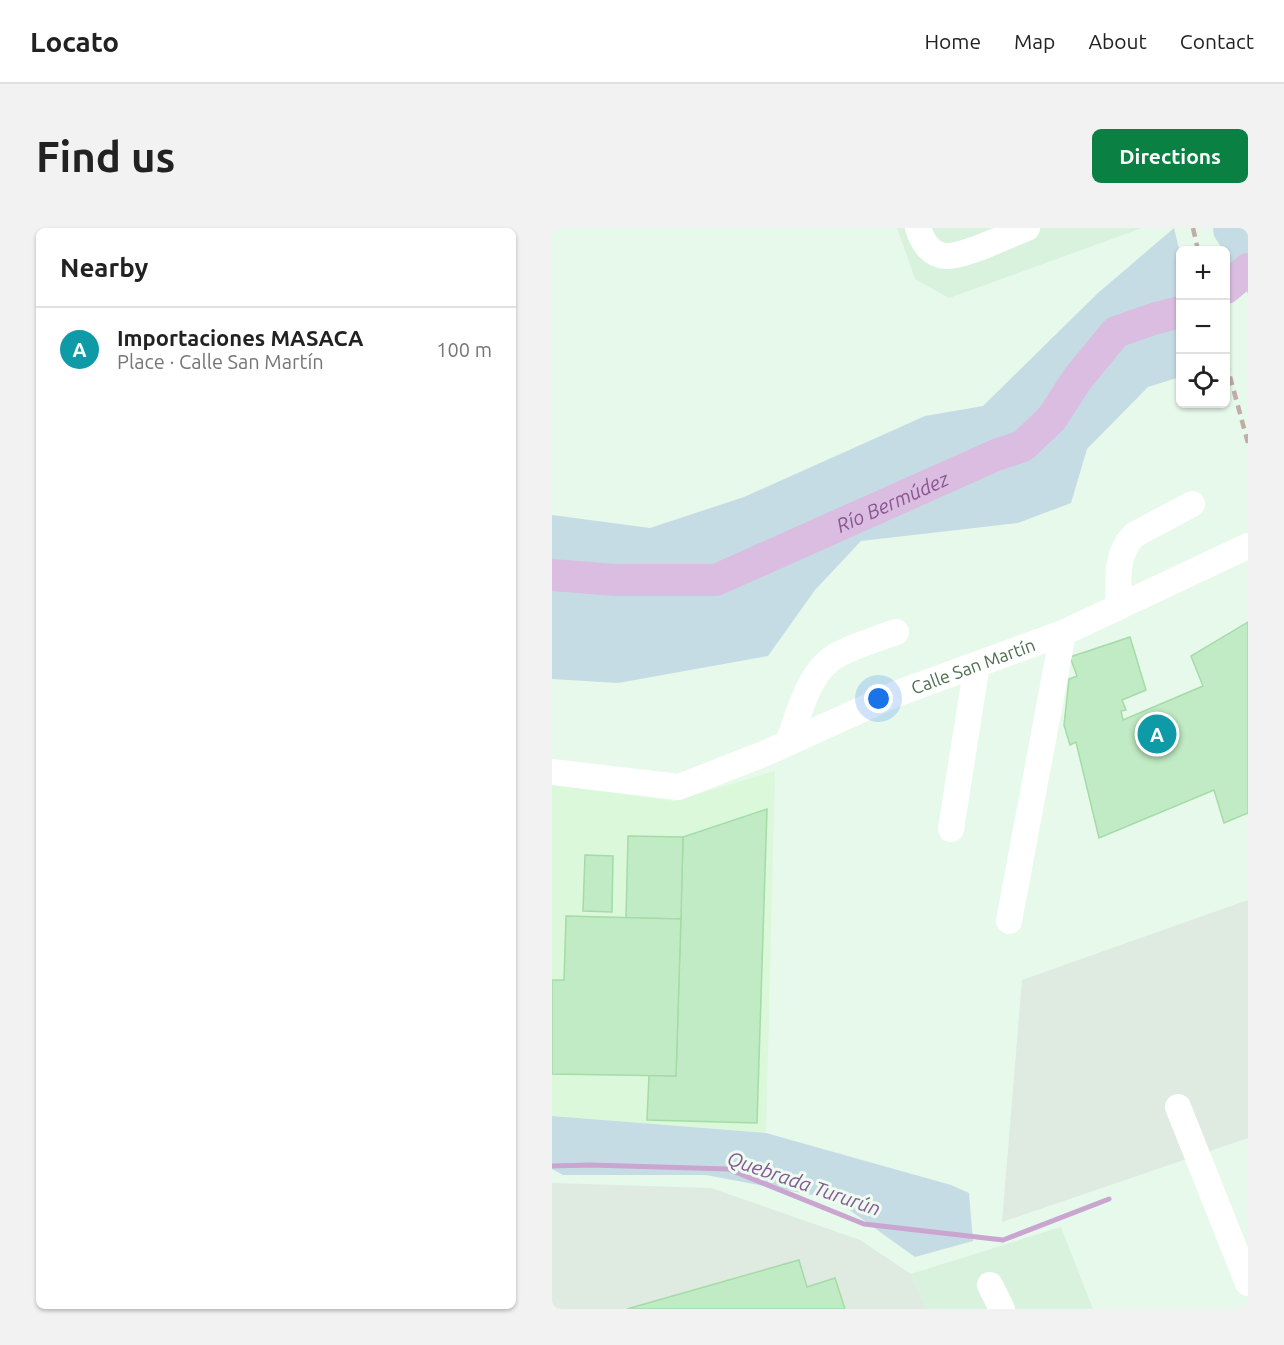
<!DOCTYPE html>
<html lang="en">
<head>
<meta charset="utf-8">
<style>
	:root { --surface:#fff; --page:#f2f2f2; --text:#222; --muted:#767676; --line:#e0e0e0; --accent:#0b8043 }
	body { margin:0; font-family:Ubuntu,sans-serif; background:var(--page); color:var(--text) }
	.controls { position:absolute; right:18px; top:18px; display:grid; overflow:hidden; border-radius:9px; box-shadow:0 2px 4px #0004 }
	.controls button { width:54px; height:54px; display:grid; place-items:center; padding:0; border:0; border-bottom:2px solid var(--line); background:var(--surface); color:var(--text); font:30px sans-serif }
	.you { position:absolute; left:327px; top:471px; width:21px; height:21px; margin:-15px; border:4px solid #fff; border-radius:50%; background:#1a73e8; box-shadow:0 0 0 9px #1a73e833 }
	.badge { display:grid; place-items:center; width:39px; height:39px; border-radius:50%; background:var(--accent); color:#fff; font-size:20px; font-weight:700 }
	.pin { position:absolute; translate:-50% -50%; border:3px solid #fff; box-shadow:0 2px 6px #0006 }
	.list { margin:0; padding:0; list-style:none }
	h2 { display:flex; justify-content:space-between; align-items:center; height:78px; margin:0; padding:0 24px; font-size:26px }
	h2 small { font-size:20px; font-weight:400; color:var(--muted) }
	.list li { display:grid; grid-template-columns:39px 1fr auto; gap:18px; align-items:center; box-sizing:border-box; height:84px; padding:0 24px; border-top:2px solid var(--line) }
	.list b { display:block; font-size:22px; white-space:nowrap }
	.list p { margin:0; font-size:20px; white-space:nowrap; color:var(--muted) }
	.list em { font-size:20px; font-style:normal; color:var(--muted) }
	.icon { flex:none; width:33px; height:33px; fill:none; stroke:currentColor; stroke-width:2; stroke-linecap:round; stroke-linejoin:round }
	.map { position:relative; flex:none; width:696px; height:1081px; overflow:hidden; border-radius:9px }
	header { display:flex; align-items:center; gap:36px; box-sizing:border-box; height:84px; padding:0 30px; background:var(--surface); border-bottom:2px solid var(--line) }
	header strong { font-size:28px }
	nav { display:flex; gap:33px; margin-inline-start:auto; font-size:21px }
	.intro { display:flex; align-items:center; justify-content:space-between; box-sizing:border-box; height:144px; padding:0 36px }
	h1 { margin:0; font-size:42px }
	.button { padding:15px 27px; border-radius:9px; background:var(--accent); color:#fff; font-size:21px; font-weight:700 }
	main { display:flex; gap:36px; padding:0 36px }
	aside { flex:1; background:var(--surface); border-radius:9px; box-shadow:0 2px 4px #0004 }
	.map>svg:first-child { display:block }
	.residential { fill:#d8f2de }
	.commercial { fill:#dcf8db }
	.industrial { fill:#dfeae1 }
	.green { fill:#c6dce4 }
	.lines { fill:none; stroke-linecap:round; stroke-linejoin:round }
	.stream { stroke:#c9a5d0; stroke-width:5 }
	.river { stroke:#dabde0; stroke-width:32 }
	.building { fill:#c1ebc4; stroke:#a4dba7; stroke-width:1.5 }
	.minor { stroke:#fff; stroke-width:26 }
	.rail { stroke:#c1aca6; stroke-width:4.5; stroke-dasharray:9 6; stroke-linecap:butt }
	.labels { text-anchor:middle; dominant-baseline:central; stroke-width:6; stroke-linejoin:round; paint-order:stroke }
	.street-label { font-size:18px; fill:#4e6f4f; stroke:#ecfcf0 }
	.water-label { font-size:20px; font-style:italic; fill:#895692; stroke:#ecfcf0 }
</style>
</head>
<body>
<header>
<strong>Locato</strong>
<nav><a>Home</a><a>Map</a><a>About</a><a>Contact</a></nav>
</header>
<div class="intro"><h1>Find us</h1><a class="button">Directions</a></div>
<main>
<aside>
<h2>Nearby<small></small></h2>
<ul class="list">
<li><span class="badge" style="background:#0f9aa8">A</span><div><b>Importaciones MASACA</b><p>Place · Calle San Martín</p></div><em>100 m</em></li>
</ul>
</aside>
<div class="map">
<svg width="696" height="1081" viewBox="0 0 696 1081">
	<rect width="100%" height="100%" fill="#e6f9eb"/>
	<g class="residential">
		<path d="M 345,0 L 590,0 L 397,70 L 363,51 Z"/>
		<path d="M 509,999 L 541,1081 L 374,1081 L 359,1046 Z"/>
	</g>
	<path class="commercial" d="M 223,543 L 214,905 L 0,888 L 0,557 L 122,573 Z"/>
	<g class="industrial">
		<path d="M 696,672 L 696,910 L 450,994 L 470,752 Z"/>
		<path d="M 0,955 L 159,960 L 308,1012 L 359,1046 L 374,1081 L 0,1081 Z"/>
	</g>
	<g class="green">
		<path d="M 622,0 L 628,25 L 628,149 L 596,159 L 535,221 L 519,275 L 466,295 L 309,313 L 263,362 L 216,428 L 66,455 L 0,451 L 0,287 L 98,300 L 192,269 L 373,188 L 431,178 L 546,65 Z"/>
		<path d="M 661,0 L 696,0 L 696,66 L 674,27 L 674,22 L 671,22 L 662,8 Z"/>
		<path d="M 0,888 L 214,905 L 399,957 L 417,965 L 421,1013 L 363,1029 L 282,971 L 154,947 L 11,947 L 0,941 Z"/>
	</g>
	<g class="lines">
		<path class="stream" d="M 0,938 L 38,937 L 176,941 L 312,996 L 451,1012 L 557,971"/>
		<g class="river">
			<path d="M 674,60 L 696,41"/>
			<path id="s1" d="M 0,347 L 63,352 L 164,352 L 444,227 L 471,218 L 500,190 L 526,150 L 564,104 L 601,91 L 628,84"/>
		</g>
	</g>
	<g class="building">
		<path d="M 696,394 L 696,585 L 672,595 L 662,562 L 547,610 L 524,514 L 518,517 L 512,497 L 517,451 L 525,448 L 518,429 L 578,409 L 594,462 L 570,472 L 574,482 L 569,483 L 571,492 L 651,458 L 639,428 Z"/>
		<path d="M 215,581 L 205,895 L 95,892 L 97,847 L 124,848 L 131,609 Z"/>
		<path d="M 76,608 L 131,609 L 129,691 L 74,690 Z"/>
		<path d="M 33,627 L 61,628 L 60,684 L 31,683 Z"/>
		<path d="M 14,688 L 129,691 L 124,848 L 0,846 L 0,752 L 12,752 Z"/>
		<path d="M 247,1032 L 255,1059 L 283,1050 L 293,1081 L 75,1081 Z"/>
	</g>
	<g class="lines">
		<g class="minor">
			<path d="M 366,0 C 370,13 378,27 394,28 C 412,29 457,7 475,0"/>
			<path d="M 567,379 C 566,354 563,326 582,307 L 640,276"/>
			<path d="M 236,514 C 248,485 256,442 287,426 C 305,417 325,411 344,404"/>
			<path id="s2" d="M 0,544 L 127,559 L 214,525 L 344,466 L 511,405 L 696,318"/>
			<path d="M 399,601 L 425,436"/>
			<path d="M 457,693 L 511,405"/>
			<path d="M 626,879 L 696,1055"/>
			<path d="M 438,1057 L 450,1081"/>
		</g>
		<g class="rail">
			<path d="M 641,0 L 646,22"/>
			<path d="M 674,134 L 696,215"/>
		</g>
	</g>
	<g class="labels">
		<g class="street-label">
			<text stroke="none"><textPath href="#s2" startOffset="446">Calle San Martín</textPath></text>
		</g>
		<g class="water-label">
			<text stroke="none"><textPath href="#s1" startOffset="357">Río Bermúdez</textPath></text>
			<text transform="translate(252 955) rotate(19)">Quebrada Tururún</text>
		</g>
	</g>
</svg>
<div class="controls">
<button>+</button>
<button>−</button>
<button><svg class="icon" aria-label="locate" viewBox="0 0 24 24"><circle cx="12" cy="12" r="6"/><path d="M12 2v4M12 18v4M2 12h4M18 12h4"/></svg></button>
</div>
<div class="you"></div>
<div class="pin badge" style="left:605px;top:506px;background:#0f9aa8">A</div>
</div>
</main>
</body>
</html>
